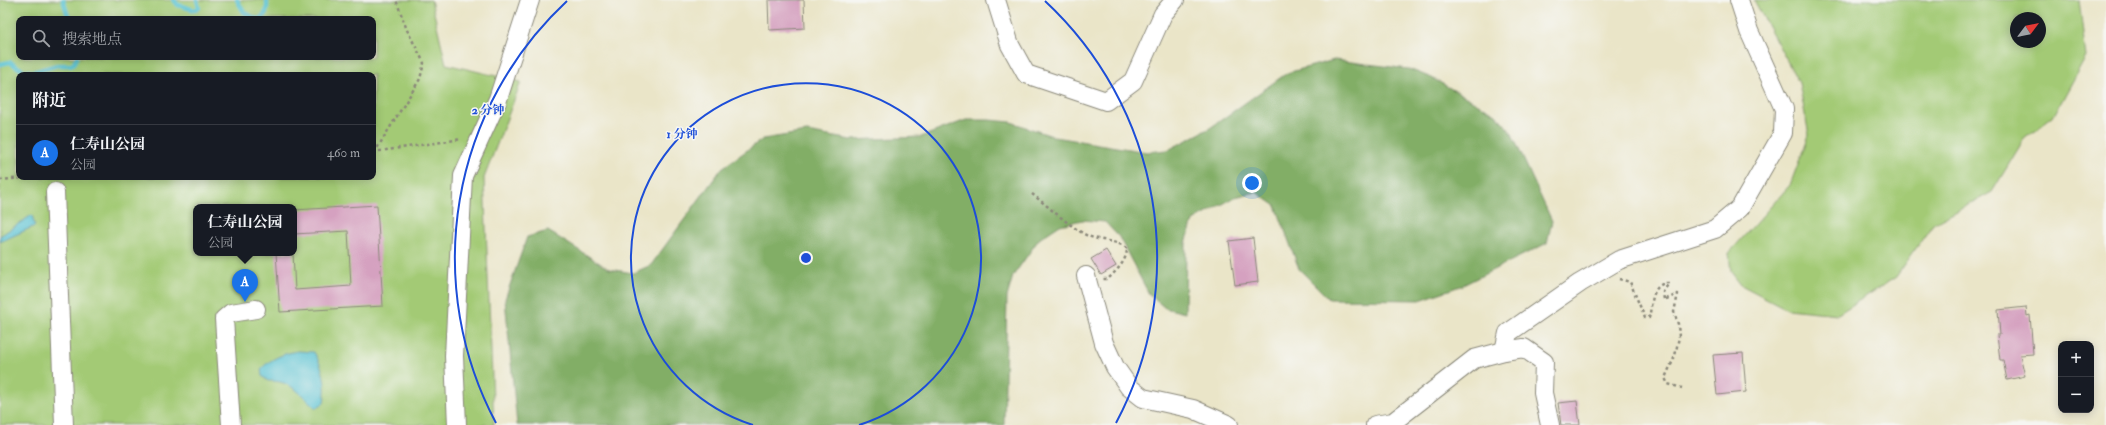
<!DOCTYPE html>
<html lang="zh">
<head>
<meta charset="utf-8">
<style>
	:root { --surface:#171b24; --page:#242831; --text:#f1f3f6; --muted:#9ea1a6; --line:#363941; --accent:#1a73e8 }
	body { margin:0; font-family:"IM FELL Double Pica","Noto Serif SC",serif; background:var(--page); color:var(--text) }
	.controls { position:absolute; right:12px; bottom:12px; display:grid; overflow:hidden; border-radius:8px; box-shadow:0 2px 10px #0003 }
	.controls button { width:36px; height:36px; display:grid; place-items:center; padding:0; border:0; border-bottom:1px solid var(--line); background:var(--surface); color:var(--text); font:20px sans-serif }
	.compass { position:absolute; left:2010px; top:12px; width:36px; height:36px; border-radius:50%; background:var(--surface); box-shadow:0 2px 10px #0003; rotate:58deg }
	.you { position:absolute; left:1252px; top:183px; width:14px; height:14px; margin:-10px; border:3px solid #fff; border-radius:50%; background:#1a73e8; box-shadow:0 0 0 6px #1a73e833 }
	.badge { display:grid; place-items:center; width:26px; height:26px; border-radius:50%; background:var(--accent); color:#fff; font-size:13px; font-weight:700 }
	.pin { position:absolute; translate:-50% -33px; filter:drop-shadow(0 1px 2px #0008) }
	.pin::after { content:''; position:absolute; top:21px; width:14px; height:12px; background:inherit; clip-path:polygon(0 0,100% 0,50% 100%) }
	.popup { position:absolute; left:193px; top:204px; width:104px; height:52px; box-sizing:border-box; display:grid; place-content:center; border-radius:8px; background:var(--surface); filter:drop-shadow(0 1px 3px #0005); font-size:13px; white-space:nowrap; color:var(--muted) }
	.popup b { font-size:15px; color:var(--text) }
	.popup::after { content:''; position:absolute; left:50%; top:100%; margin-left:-8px; border:8px solid transparent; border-top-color:var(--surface) }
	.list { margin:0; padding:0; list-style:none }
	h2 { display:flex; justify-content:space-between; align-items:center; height:52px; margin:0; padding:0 16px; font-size:17px }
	h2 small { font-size:13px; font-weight:400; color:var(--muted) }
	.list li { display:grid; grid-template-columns:26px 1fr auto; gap:12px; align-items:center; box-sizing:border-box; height:56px; padding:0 16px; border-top:1px solid var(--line) }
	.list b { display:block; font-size:15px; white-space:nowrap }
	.list p { margin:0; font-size:13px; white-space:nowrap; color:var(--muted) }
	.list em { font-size:13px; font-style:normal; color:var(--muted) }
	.icon { flex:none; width:22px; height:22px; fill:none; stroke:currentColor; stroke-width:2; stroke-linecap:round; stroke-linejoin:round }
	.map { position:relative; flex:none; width:2106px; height:425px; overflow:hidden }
	.search { position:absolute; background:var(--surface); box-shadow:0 2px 10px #0003; left:16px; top:16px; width:360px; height:44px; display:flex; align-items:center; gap:10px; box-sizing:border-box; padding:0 14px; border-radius:8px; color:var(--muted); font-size:15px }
	.panel { position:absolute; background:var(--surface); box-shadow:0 2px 10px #0003; left:16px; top:72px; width:360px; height:108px; border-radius:8px }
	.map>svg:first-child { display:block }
	.green { fill:#a3ca74; stroke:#677a50; fill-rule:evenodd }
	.forest { fill:#82ae66; stroke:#566c48 }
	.water { fill:#58c2d3; stroke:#42767f }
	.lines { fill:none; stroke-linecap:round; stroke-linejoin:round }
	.stream { stroke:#58c2d3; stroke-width:4.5 }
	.building { fill:#d5a1c0 }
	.minor-casing { stroke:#8a887a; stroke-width:20 }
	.path { stroke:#8a887a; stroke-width:2.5; stroke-dasharray:3 3; stroke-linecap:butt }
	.minor { stroke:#fff; stroke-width:18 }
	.ring { fill:none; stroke:#1d4ed8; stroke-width:2 }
	.centre { fill:#1d4ed8; stroke:#f6f6f2; stroke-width:2 }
	.ring-label { font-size:12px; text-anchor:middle; font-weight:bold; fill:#1d4ed8; stroke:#f6f6f2; stroke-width:3; stroke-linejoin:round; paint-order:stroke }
</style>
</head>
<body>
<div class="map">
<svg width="2106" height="425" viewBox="0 0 2106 425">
	<rect width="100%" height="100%" fill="#f6f6f2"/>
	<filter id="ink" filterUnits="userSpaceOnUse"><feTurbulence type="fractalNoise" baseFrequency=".025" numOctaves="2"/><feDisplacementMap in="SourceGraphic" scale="8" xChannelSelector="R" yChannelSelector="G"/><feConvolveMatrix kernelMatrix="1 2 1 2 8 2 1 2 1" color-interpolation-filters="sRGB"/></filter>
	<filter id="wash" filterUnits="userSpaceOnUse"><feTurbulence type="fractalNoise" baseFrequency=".012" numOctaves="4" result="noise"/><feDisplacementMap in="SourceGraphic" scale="16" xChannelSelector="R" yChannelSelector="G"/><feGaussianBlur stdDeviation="0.9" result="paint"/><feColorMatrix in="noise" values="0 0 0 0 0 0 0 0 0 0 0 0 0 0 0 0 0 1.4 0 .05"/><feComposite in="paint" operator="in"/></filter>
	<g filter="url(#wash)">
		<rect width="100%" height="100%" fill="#eae5c8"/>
		<g class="green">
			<path d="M 0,0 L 431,0 L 446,64 L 521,82 L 484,178 L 494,425 L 0,425 ZM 19,19 L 373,19 L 373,57 L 19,57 ZM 19,75 L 373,75 L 373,177 L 19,177 ZM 196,207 L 294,207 L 294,253 L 196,253 Z"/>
			<path d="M 1754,0 L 2079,0 L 2086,57 L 2053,117 L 2024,139 L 1992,192 L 1933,224 L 1896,277 L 1838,314 L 1787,309 L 1741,285 L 1731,272 L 1729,253 L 1790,185 L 1809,135 L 1799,83 ZM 2016,18 L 2040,18 L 2040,42 L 2016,42 Z"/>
		</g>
		<path class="forest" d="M 1334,60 L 1409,69 L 1432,78 L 1496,114 L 1511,132 L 1552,221 L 1547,243 L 1463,285 L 1420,300 L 1329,299 L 1299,269 L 1276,206 L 1256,192 L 1235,197 L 1193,221 L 1186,243 L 1185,313 L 1165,308 L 1149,294 L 1119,237 L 1105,222 L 1082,220 L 1060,225 L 1039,239 L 1013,276 L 1007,297 L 1004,425 L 517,425 L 505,299 L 527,237 L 548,231 L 609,269 L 633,273 L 651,265 L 722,168 L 763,139 L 807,132 L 851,140 L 921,137 L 966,120 L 989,120 L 1011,122 L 1055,137 L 1147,152 L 1168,150 L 1210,128 L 1287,73 Z"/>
		<g class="water">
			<path d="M 32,215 L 35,226 L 0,242 L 0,236 Z"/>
			<path d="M 298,351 L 314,352 C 324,369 327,384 324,403 L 316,408 C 300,394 291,380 268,381 L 262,376 L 261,369 C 270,359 284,353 298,351 Z"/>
		</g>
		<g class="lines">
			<g class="stream">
				<path d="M 63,0 L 69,19"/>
				<path d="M 174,0 L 178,5 L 195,10 L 199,8 L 197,0"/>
				<path d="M 237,0 L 244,12 L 256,19"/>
				<path d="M 259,19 C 268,14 267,9 267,0"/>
				<path d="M 0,64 L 10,62 L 24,71 L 33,72 L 57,65 L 73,65 L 77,57"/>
			</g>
		</g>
		<g id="blocks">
			<g class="building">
				<path d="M 768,0 L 804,0 L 805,28 L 769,30 Z"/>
				<path d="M 377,205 L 383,306 L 280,312 L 276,253 L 293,253 L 295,290 L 351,286 L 348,231 L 294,234 L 294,210 Z"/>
				<path d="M 1253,238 L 1258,282 L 1235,285 L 1229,241 Z"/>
				<path d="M 1106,250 L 1116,266 L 1101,275 L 1091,259 Z"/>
				<path d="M 2026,307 L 2027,316 L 2030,315 L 2033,354 L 2020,355 L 2025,376 L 2007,380 L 2003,360 L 2000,360 L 1997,335 L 2000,335 L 1998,310 Z"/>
				<path d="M 1743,353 L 1746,392 L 1717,395 L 1713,355 Z"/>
				<path d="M 1577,401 L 1580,425 L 1561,425 L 1558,403 Z"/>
			</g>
		</g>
	</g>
	<g filter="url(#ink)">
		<use href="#blocks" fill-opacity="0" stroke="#8a887a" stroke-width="1"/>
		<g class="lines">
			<defs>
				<g id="minor">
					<path d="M 996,0 L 1010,45 L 1026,74 L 1106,101 L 1133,81 L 1163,14 L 1175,0"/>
					<path d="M 55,192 L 64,425"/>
					<path d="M 1086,276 L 1104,343 L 1115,367 L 1129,387 L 1143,398 L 1193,409 L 1229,425"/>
					<path d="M 1504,351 L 1508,333 L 1580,283 L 1619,260 L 1715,229 L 1740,208 L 1783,133 L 1784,109 L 1749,31 L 1739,0"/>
					<path d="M 231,425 L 224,319 L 231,313 L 256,309"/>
					<path d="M 457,425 L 454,356 L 463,176 L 498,99 L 530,0"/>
					<path d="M 1375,425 L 1393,422 L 1474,359 L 1504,351 L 1524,348 L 1544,362 L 1543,393 L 1550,425"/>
				</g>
			</defs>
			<use href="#minor" class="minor-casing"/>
			<g class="path">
				<path d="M 373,148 L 376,150 L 420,79 L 424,63 L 407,30 L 396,0"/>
				<path d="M 373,152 L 462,139"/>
				<path d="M 169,177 L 176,177"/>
				<path d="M 0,180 L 34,177"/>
				<path d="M 1032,194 C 1049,207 1066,223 1084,234 C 1098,242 1114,239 1127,248 C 1127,261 1117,270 1108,279 L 1103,279"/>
				<path d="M 1619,279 L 1630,282 L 1645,318 L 1649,318 C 1652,306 1651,282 1669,283 L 1663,292 L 1664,300 L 1678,294 L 1674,312 L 1678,324 L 1679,337 L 1675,356 L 1665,378 L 1668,384 L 1682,388"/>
			</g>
			<use href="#minor" class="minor"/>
		</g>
	</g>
	<g class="ring">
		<path d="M753 425A175 175 0 1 1 859 425"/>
		<path d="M496 423A351 351 0 0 1 567 1M1045 1A351 351 0 0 1 1116 423"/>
	</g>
	<circle cx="806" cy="258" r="6" class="centre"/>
	<g class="ring-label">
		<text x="488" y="114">2 分钟</text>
		<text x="682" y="138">1 分钟</text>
	</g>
</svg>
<div class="controls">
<button>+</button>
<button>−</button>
</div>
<svg class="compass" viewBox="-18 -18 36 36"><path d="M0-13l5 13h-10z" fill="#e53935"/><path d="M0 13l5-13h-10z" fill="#9ea1a6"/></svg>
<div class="you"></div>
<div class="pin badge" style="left:245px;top:302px">A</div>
<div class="popup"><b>仁寿山公园</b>公园</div>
<div class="search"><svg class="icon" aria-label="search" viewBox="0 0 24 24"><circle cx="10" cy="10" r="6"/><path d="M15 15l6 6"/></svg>搜索地点</div>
<section class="panel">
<h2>附近<small></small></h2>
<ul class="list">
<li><span class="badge">A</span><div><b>仁寿山公园</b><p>公园</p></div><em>460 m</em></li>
</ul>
</section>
</div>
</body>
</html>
